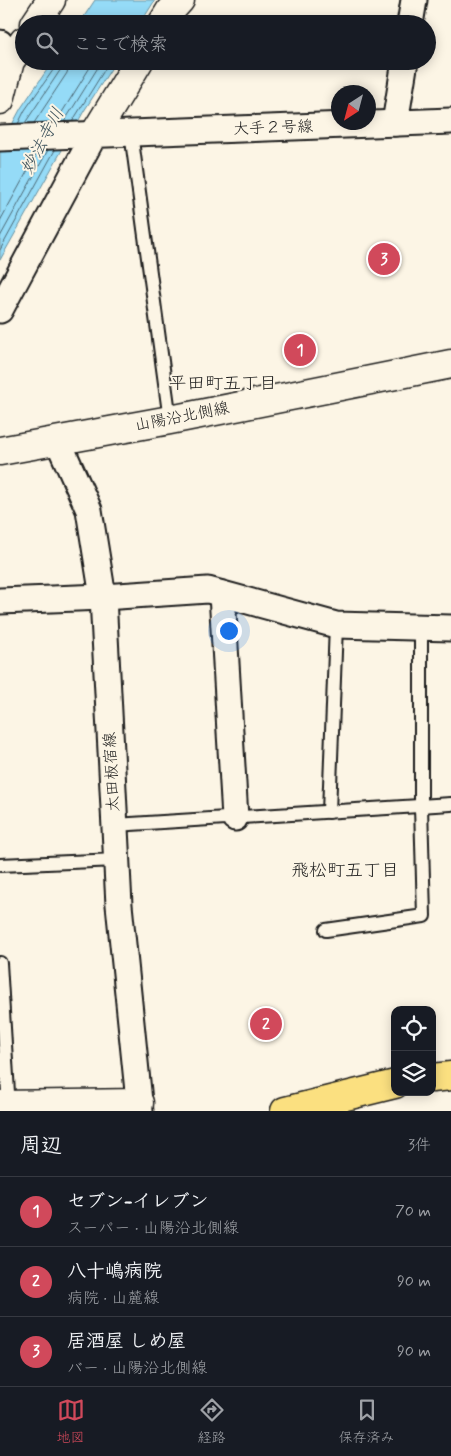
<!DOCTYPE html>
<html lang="ja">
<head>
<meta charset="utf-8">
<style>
	:root { --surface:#171b24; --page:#242831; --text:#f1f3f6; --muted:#9ea1a6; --line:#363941; --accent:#d1495b }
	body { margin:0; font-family:Mynerve,"Klee One",sans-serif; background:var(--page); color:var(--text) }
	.controls { position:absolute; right:15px; bottom:15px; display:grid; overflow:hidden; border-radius:10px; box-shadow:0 2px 12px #0003 }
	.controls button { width:45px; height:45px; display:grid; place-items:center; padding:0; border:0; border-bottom:1px solid var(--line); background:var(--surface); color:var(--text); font:25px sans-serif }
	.compass { position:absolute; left:331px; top:85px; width:45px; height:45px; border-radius:50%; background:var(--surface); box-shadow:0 2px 12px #0003; rotate:216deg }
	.you { position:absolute; left:228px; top:630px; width:18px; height:18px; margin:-12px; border:4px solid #fff; border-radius:50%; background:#1a73e8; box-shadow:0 0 0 8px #1a73e833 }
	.badge { display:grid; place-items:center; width:32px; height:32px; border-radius:50%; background:var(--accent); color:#fff; font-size:16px; font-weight:700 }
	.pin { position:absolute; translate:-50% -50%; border:2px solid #fff; box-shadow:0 1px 5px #0006 }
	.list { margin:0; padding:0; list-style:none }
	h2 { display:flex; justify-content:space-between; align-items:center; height:65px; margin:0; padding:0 20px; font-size:21px }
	h2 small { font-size:16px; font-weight:400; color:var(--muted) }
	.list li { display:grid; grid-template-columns:32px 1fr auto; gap:15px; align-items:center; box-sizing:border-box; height:70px; padding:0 20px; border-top:1px solid var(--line) }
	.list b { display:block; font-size:19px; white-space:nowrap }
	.list p { margin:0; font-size:16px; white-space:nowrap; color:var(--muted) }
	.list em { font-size:16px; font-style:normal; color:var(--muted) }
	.icon { flex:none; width:28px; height:28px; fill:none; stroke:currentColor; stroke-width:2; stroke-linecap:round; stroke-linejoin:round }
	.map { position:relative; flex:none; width:451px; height:1111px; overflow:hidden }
	.search { position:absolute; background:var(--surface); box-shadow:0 2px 12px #0003; left:15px; right:15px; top:15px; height:55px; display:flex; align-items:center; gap:12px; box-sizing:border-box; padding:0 18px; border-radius:28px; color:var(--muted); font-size:19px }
	.sheet { height:275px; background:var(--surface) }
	nav { display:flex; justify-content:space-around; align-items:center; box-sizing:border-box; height:70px; border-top:1px solid var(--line); background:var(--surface); font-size:14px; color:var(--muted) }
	nav a { display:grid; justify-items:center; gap:2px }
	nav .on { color:var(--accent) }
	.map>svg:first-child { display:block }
	.water { fill:#95dbf7; stroke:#658f9f }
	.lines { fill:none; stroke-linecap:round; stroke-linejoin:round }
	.shore { stroke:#4c6874; stroke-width:1 }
	.service-casing { stroke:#1c1c1c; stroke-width:16 }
	.minor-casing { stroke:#1c1c1c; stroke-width:29 }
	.tertiary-casing { stroke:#1c1c1c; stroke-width:31 }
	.primary-casing { stroke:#1c1c1c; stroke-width:31 }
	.service { stroke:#fcf5e5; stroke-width:12 }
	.minor { stroke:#fcf5e5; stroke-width:25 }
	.tertiary { stroke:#fcf5e5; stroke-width:28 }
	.primary { stroke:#fbe080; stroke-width:28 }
	.labels { text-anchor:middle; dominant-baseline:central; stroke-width:4; stroke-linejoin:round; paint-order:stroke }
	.street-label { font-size:16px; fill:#1c1c1c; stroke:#fcf5e5 }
	.water-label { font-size:18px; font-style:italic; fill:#40555e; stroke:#fcf5e5 }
	.neighbourhood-label { font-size:18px; fill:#1c1c1c; stroke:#fcf5e5 }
</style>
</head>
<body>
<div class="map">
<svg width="451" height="1111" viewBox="0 0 451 1111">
	<rect width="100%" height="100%" fill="#fcf5e5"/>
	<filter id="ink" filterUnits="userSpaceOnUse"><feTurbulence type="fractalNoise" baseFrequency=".02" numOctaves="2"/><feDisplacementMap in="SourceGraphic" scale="10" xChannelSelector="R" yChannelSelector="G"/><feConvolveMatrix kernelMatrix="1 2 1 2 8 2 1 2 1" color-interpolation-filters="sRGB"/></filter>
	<g filter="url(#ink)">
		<g class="water">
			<path d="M 95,0 L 155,0 L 140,24 L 79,24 Z"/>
			<path d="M 53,61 L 116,61 L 84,111 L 0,260 L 0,147 L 21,108 Z"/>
		</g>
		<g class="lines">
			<g class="shore">
				<path d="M 56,122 L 94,61"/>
				<path d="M 64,122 L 102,61"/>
				<path d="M 72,122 L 110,61"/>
				<path d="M 25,123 L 61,69 L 63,61"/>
				<path d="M 34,123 L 67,73 L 70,61"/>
				<path d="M 18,124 L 25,110 L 56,66 L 56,61"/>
				<path d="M 0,221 L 39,150"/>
				<path d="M 0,237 L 48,150"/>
				<path d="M 0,250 L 55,150"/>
			</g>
			<defs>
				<g id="service">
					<path d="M 131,133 L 170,420"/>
					<path d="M 329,812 L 336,625"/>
					<path d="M 115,825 L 451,804"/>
					<path d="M 0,865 L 117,860"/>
					<path d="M 326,930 L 424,916 L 421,806 L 421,627"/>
					<path d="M 0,963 L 9,1109"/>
				</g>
				<g id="minor">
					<path d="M 410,24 L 414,0"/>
					<path d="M 0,43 L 10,61"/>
					<path d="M 395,123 L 405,61"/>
					<path d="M 0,138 L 451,121"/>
					<path d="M 0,310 L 94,135"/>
					<path d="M 58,441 L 89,510 L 103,597 L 119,905 L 140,1111"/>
					<path d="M 222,594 L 235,818"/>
					<path d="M 0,601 L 103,597 L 208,590 L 336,625 L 451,628"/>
				</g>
				<g id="tertiary">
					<path d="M 35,24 L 51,0"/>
					<path d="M 162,24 L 170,11 L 180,0"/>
					<path d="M 0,100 L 10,61 L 24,41"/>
					<path d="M 94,135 L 139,61"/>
					<path d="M 0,451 L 170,420 L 451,364"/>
					<path d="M 0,1105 L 139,1103"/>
				</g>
				<g id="primary">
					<path d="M 432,1078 L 451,1076"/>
					<path d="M 285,1111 L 395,1084"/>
				</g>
			</defs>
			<use href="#service" class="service-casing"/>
			<use href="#minor" class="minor-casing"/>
			<use href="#tertiary" class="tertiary-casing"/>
			<use href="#primary" class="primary-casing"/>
			<use href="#service" class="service"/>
			<use href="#minor" class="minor"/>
			<use href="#tertiary" class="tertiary"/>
			<use href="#primary" class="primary"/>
		</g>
	</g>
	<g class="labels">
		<g class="street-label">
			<text transform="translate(273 128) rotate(-2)">大手２号線</text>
			<text transform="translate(182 417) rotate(-11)">山陽沿北側線</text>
			<text transform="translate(112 772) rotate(-93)">太田板宿線</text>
		</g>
		<g class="water-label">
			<text transform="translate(43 141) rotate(-62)">妙法寺川</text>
		</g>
		<g class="neighbourhood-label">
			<text x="223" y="384">平田町五丁目</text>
			<text x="345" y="871">飛松町五丁目</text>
		</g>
	</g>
</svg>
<div class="controls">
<button><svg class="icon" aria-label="locate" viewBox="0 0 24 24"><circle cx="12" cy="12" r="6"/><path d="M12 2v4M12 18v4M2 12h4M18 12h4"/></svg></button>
<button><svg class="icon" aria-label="layers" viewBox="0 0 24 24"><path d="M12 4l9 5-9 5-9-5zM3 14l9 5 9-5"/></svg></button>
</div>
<svg class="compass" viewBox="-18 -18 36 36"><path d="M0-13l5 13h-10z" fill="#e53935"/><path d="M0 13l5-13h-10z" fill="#9ea1a6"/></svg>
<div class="you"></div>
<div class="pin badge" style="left:300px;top:350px">1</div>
<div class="pin badge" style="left:266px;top:1024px">2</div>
<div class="pin badge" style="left:384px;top:259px">3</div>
<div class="search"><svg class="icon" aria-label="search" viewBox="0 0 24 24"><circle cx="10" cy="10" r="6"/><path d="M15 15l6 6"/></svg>ここで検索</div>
</div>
<section class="sheet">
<h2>周辺<small>3件</small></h2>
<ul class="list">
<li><span class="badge">1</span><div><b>セブン-イレブン</b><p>スーパー · 山陽沿北側線</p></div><em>70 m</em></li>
<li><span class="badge">2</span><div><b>八十嶋病院</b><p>病院 · 山麓線</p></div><em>90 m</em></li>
<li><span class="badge">3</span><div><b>居酒屋 しめ屋</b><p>バー · 山陽沿北側線</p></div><em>90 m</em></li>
</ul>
</section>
<nav>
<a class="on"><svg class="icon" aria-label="map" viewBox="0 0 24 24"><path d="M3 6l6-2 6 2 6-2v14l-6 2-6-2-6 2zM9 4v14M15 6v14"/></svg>地図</a>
<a><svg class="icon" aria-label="directions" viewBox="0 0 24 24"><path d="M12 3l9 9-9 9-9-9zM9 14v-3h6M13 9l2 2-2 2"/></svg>経路</a>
<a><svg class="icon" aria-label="saved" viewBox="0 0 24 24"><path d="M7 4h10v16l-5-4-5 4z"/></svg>保存済み</a>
</nav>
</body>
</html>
